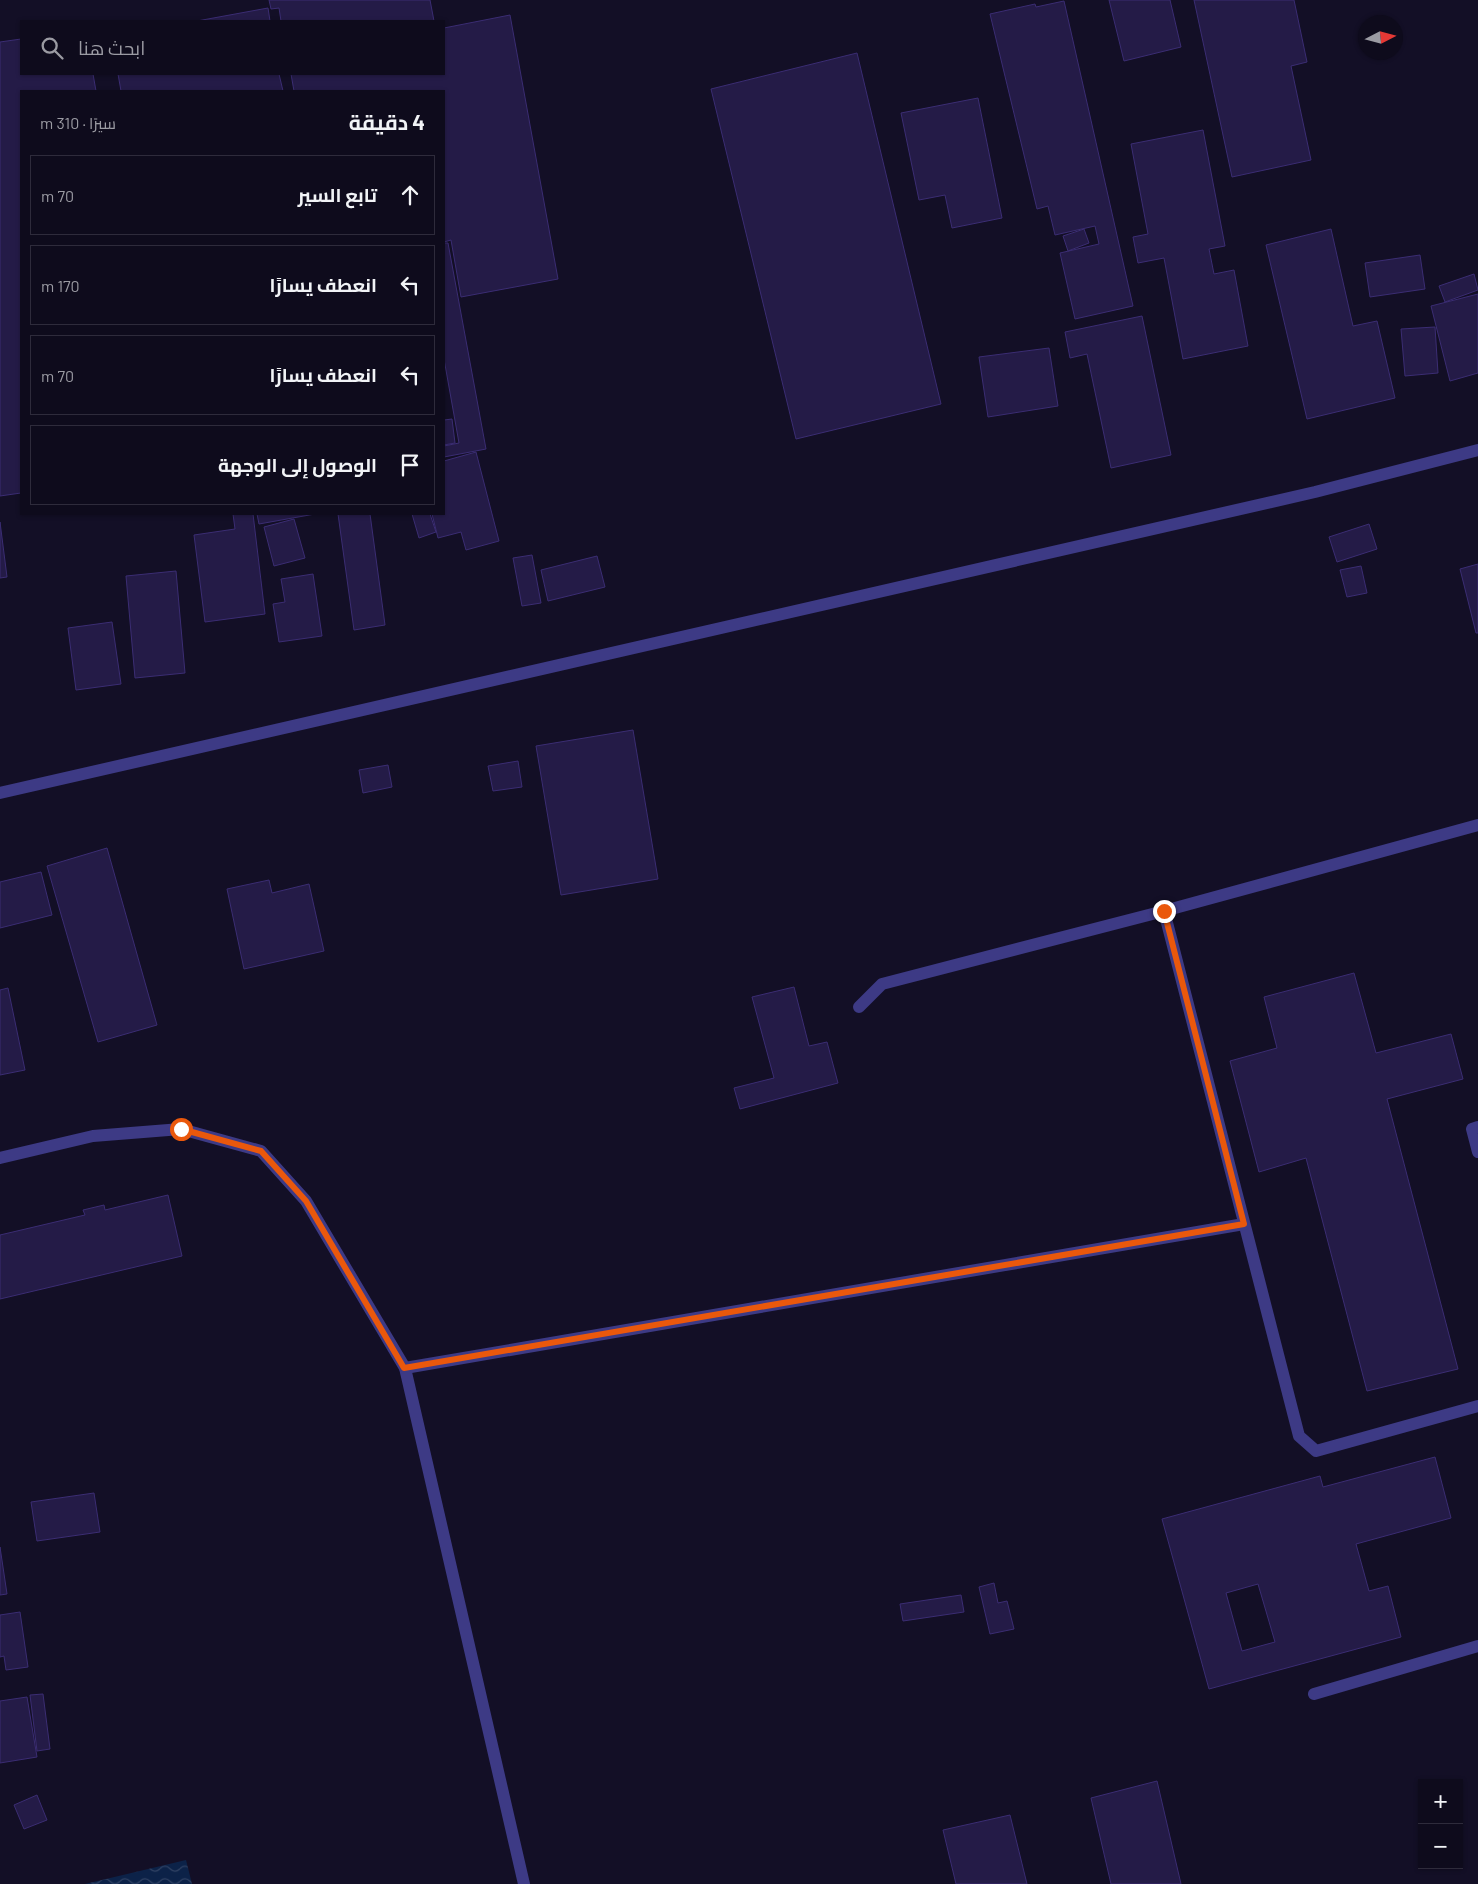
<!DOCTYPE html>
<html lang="ar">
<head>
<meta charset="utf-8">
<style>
	:root { --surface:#0e0b1c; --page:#171425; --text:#f1f3f6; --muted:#9b9ba3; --line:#2e2b3b }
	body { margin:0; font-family:Barlow,Cairo,sans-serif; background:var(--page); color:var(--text); direction:rtl }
	.controls { position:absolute; right:15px; bottom:15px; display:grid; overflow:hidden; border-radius:0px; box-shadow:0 1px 4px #0004 }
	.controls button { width:45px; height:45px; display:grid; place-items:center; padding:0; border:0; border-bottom:1px solid var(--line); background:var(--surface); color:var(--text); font:25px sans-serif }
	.compass { position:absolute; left:1358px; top:15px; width:45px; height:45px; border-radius:50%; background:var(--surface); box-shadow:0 1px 4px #0004; rotate:84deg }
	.stop { position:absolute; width:15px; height:15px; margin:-11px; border:4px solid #ea580c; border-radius:50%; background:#fff }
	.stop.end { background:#ea580c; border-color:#fff; box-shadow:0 1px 5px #0008 }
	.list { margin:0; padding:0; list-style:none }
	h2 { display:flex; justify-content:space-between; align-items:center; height:65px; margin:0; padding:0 20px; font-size:21px }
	h2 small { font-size:16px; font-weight:400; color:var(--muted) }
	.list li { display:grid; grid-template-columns:32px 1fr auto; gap:15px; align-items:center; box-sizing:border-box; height:80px; margin:0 10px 10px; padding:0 10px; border:1px solid var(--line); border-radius:0px }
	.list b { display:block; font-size:19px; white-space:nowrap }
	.list em { font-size:16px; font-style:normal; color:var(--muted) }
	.icon { flex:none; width:28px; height:28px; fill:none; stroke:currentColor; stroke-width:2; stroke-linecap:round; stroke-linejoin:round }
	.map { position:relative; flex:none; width:1478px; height:1884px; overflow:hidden; direction:ltr }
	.search { position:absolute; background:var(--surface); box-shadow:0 1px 4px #0004; left:20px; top:20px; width:425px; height:55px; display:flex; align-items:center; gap:12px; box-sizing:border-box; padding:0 18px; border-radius:0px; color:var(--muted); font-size:19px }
	.panel { position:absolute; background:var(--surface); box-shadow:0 1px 4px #0004; left:20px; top:90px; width:425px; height:425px; border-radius:0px; direction:rtl }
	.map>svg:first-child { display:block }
	.water { fill:url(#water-waves) }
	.building { fill:#241b47; stroke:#3b2d73; fill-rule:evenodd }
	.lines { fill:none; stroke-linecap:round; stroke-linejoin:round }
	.minor { stroke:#3d3a85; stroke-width:12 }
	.route { stroke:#ea580c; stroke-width:6 }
</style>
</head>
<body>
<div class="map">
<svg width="1478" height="1884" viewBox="0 0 1478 1884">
	<defs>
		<pattern id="water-waves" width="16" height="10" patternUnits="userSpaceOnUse" patternTransform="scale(1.25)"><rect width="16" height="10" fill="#0c2248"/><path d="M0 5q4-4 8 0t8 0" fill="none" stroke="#2f4163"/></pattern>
	</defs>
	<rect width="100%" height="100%" fill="#130f26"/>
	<path class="water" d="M 186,1860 L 192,1884 L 85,1884 Z"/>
	<g class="building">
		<path d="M 269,0 L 430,0 L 434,21 L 281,21 L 279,8 L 271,9 Z"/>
		<path d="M 1109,0 L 1170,0 L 1181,47 L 1124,61 Z"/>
		<path d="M 1194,0 L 1294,0 L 1307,62 L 1291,66 L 1311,160 L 1232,177 Z"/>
		<path d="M 1064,1 L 1133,306 L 1075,319 L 1060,253 L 1099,244 L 1095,226 L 1055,235 L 1048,206 L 1037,209 L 990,14 L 1035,4 L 1036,7 Z"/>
		<path d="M 268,8 L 270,21 L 197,21 Z"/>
		<path d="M 510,15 L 558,279 L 461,297 L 451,240 L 444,242 L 444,91 L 294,91 L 291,74 L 444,74 L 444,28 Z"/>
		<path d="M 21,39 L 21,74 L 93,74 L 96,91 L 21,91 L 21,493 L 0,496 L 0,42 Z"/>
		<path d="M 857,53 L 941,404 L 796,439 L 711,89 Z"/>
		<path d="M 118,74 L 279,74 L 283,91 L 121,91 Z"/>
		<path d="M 978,98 L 1002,218 L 952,228 L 945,195 L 919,200 L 901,113 Z"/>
		<path d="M 1203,130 L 1225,246 L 1209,249 L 1214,274 L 1234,270 L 1248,346 L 1183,359 L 1164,258 L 1138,263 L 1133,237 L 1148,234 L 1131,144 Z"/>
		<path d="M 1084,229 L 1089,243 L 1068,251 L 1063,236 Z"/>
		<path d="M 1331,229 L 1353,326 L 1377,321 L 1395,398 L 1307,419 L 1266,245 Z"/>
		<path d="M 444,243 L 448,243 L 486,449 L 444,457 L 444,446 L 459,443 L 444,359 Z"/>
		<path d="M 1420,255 L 1425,289 L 1370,297 L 1365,263 Z"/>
		<path d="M 1474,274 L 1478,290 L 1445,302 L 1439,286 Z"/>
		<path d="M 1478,294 L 1478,373 L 1450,381 L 1431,306 Z"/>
		<path d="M 1142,316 L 1171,455 L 1111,468 L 1087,354 L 1070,358 L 1065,332 Z"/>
		<path d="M 1435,327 L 1438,373 L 1405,376 L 1401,329 Z"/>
		<path d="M 1049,348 L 1058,406 L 988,417 L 979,357 Z"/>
		<path d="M 452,419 L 455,443 L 444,445 L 444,420 Z"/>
		<path d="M 476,452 L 499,541 L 466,550 L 461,532 L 438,538 L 432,514 L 444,514 L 444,461 Z"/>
		<path d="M 233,514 L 253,514 L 265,614 L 205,622 L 194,535 L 235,529 Z"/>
		<path d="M 257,514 L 315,514 L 259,524 Z"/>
		<path d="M 338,514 L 370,514 L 385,625 L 354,630 Z"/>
		<path d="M 412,514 L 430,514 L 436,532 L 419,538 Z"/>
		<path d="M 294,519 L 305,558 L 274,566 L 264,527 Z"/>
		<path d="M 0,522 L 7,577 L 0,578 Z"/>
		<path d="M 1369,524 L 1377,549 L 1337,562 L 1329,537 Z"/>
		<path d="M 532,555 L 541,603 L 522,606 L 513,558 Z"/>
		<path d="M 597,556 L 605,587 L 548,601 L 541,570 Z"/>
		<path d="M 1478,564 L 1478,633 L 1476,633 L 1460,569 Z"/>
		<path d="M 1361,566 L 1367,593 L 1347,597 L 1340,570 Z"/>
		<path d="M 176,571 L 185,673 L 135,678 L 126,576 Z"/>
		<path d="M 313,574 L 322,636 L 279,642 L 273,604 L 285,602 L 281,579 Z"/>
		<path d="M 112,622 L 121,684 L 76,690 L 68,628 Z"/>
		<path d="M 633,730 L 658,879 L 561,895 L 536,746 Z"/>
		<path d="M 518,761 L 522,787 L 493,791 L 488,766 Z"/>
		<path d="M 388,765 L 392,787 L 363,793 L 359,770 Z"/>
		<path d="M 107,848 L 157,1025 L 98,1042 L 47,866 Z"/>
		<path d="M 41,872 L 52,915 L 0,928 L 0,882 Z"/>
		<path d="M 269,880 L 272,893 L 309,884 L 324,951 L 244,969 L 227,889 Z"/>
		<path d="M 1354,973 L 1376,1053 L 1451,1034 L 1463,1079 L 1387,1099 L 1458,1369 L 1367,1391 L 1306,1158 L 1259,1172 L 1230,1061 L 1277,1048 L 1264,997 Z"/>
		<path d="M 794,987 L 809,1046 L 827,1042 L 838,1083 L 740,1109 L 734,1088 L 774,1078 L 752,997 Z"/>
		<path d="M 8,988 L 25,1070 L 0,1075 L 0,990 Z"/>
		<path d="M 168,1195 L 182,1256 L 0,1299 L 0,1235 L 85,1215 L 83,1210 L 104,1205 L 105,1210 Z"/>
		<path d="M 1435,1457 L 1451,1518 L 1356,1544 L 1369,1591 L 1388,1586 L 1401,1637 L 1209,1689 L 1162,1519 L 1320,1476 L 1323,1487 ZM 1258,1584 L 1275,1642 L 1242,1651 L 1226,1593 Z"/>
		<path d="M 94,1493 L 100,1532 L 37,1541 L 31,1502 Z"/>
		<path d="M 0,1547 L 7,1594 L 0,1595 Z"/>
		<path d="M 994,1583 L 998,1603 L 1007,1601 L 1014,1629 L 990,1634 L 979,1587 Z"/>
		<path d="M 961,1595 L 964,1612 L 903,1621 L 900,1604 Z"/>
		<path d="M 20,1612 L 28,1667 L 6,1670 L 4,1656 L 0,1657 L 0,1615 Z"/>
		<path d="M 43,1694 L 50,1749 L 37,1751 L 30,1695 Z"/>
		<path d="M 27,1697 L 37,1757 L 0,1763 L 0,1701 Z"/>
		<path d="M 1157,1781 L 1181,1884 L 1111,1884 L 1091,1798 Z"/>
		<path d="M 37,1795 L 47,1820 L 24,1829 L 14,1805 Z"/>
		<path d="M 1010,1815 L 1027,1884 L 956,1884 L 943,1830 Z"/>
	</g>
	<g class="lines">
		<g class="minor">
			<path d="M 0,793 L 1315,492 L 1478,450"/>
			<path d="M 1164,911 L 1299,1436 L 1316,1451 L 1478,1406"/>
			<path d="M 859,1007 L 882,984 L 1164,911 L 1478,825"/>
			<path d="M 1478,1127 L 1472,1129 L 1478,1152"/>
			<path d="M 0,1158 L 93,1136 L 181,1129 L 261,1151 L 306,1201 L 405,1368 L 524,1884"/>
			<path d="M 405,1368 L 1244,1224"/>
			<path d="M 1314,1694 L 1478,1646"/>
		</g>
	</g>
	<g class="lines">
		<path class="route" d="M 181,1129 L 261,1151 L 306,1201 L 404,1368 L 1244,1224 L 1164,911"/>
	</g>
</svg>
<div class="controls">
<button>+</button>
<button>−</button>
</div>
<svg class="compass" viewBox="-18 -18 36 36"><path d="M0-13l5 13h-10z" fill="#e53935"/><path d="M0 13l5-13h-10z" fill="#9b9ba3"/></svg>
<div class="stop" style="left:181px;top:1129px"></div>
<div class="stop end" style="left:1164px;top:911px"></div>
<div class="search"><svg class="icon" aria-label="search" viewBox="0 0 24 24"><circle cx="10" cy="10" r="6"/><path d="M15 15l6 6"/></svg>ابحث هنا</div>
<section class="panel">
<h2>4 دقيقة<small>سيرًا · 310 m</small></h2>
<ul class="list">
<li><svg class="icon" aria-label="ahead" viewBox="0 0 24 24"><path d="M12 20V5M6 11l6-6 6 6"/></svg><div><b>تابع السير</b></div><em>70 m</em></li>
<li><svg class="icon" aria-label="left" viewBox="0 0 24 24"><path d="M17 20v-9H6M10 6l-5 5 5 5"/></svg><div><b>انعطف يسارًا</b></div><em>170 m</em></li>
<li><svg class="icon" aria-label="left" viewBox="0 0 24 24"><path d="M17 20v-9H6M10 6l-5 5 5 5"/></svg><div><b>انعطف يسارًا</b></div><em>70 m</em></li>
<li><svg class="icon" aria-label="arrive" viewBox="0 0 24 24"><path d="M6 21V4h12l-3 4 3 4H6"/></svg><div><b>الوصول إلى الوجهة</b></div></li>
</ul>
</section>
</div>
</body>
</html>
